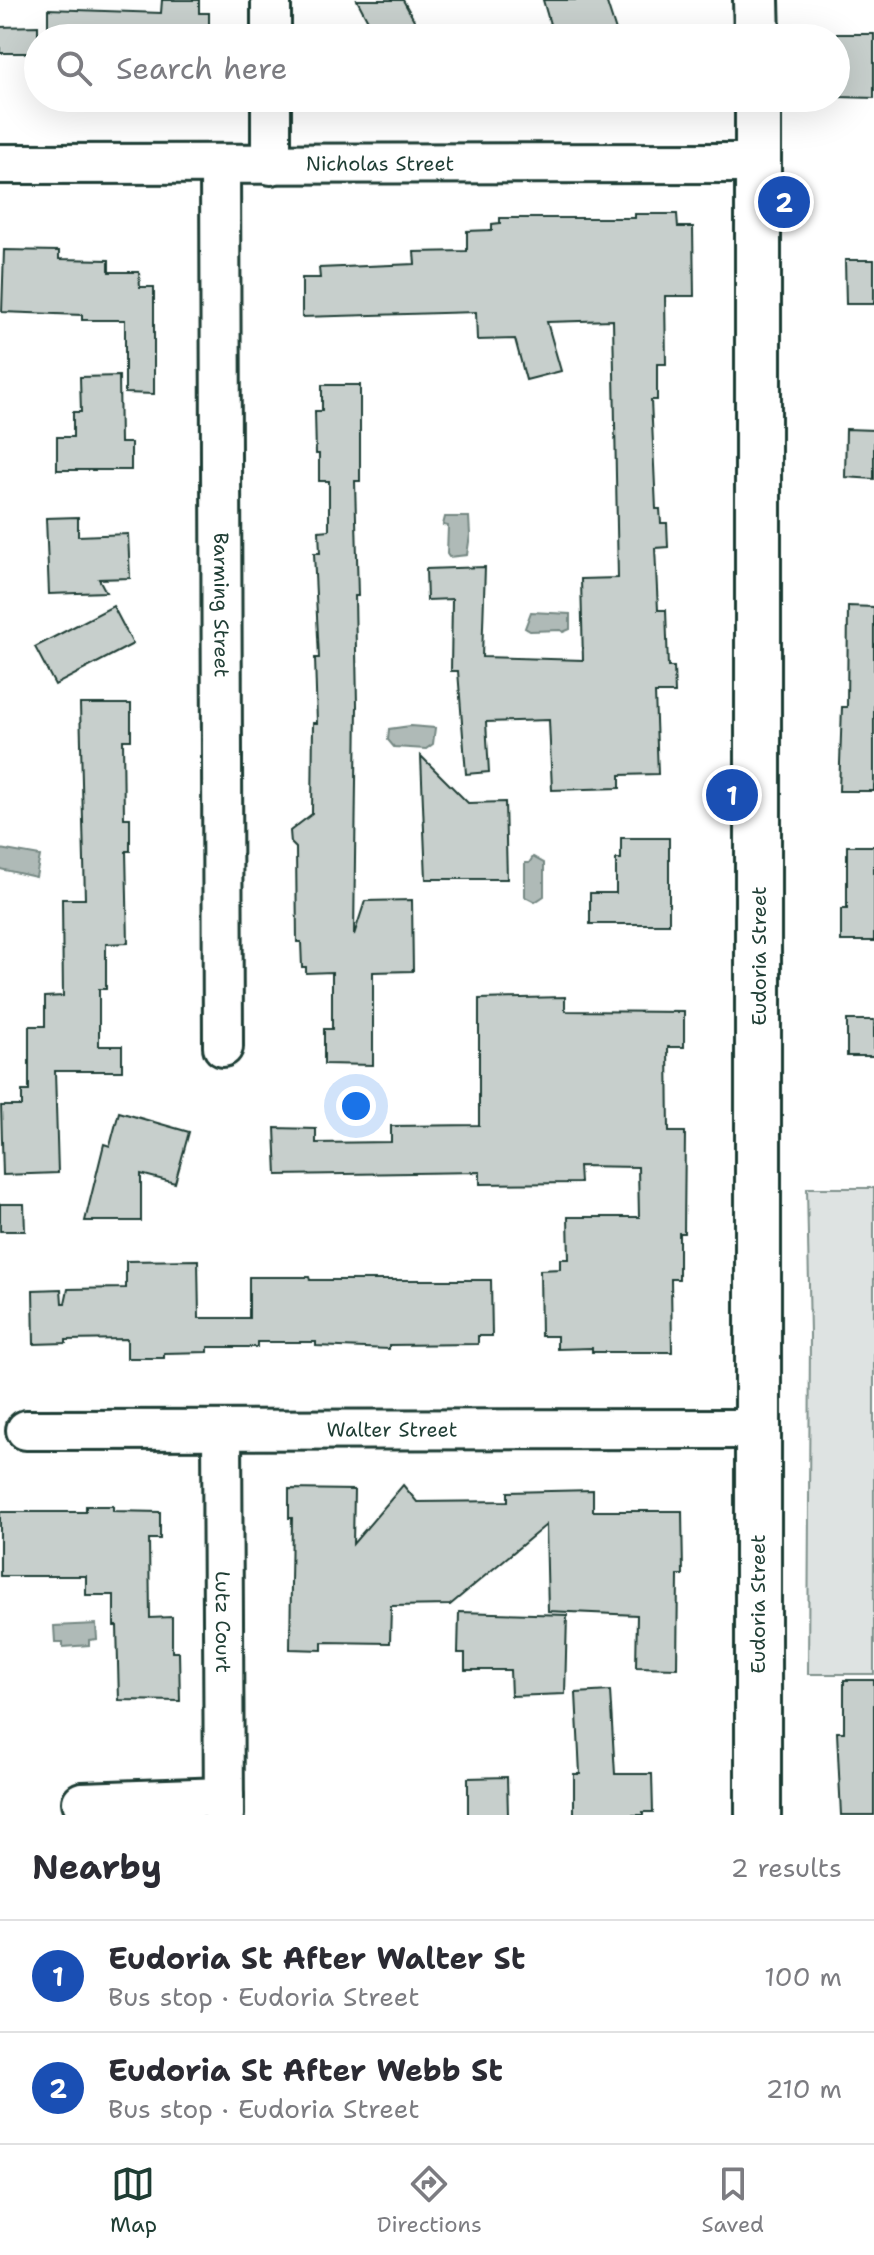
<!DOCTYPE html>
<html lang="en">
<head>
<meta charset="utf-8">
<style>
	:root { --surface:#fff; --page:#f7f7f7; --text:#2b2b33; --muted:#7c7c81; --line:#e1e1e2; --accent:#1f3d34 }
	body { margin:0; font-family:"Shantell Sans",sans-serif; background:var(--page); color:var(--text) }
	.you { position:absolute; left:356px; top:1106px; width:28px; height:28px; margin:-20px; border:6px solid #fff; border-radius:50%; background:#1a73e8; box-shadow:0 0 0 12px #1a73e833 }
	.badge { display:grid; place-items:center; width:52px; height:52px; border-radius:50%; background:var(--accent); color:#fff; font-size:26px; font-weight:700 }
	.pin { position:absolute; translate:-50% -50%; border:4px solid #fff; box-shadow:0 2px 8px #0006 }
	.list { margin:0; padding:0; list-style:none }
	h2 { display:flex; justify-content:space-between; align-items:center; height:104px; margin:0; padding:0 32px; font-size:34px }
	h2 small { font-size:26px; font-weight:400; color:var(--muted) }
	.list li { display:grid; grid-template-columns:52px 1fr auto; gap:24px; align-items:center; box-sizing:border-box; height:112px; padding:0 32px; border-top:2px solid var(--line) }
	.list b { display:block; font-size:30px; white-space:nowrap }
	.list p { margin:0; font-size:26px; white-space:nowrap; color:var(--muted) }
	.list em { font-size:26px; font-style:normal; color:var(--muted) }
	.icon { flex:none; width:44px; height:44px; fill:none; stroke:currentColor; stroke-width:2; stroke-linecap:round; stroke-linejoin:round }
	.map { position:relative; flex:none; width:874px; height:1815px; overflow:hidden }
	.search { position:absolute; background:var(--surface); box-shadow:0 8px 32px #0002; left:24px; right:24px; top:24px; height:88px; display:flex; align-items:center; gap:20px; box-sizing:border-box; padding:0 28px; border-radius:44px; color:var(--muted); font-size:30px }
	.sheet { height:328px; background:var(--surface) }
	nav { display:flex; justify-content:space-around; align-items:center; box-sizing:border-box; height:112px; border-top:2px solid var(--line); background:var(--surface); font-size:22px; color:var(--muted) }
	nav a { display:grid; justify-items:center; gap:4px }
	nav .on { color:var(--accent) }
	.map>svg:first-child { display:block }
	.green { fill:#dee3e2; stroke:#7e908b; stroke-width:2 }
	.water { fill:#afbab7; stroke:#758883; stroke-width:2 }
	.building { fill:#c7cfcc; stroke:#1f3d34; stroke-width:2 }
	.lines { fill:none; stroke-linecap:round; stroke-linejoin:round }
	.street-casing { stroke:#1f3d34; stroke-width:44 }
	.secondary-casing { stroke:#1f3d34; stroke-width:50 }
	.street { stroke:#fff; stroke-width:38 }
	.secondary { stroke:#fff; stroke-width:44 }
	.labels { text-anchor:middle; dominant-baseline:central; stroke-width:7; stroke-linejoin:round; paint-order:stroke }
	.street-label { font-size:20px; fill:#1f3d34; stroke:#fff }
</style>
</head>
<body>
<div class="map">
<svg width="874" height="1815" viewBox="0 0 874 1815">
	<rect width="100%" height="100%" fill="#fff"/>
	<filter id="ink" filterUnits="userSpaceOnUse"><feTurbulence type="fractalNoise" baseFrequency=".0125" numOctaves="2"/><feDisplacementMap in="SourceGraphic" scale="16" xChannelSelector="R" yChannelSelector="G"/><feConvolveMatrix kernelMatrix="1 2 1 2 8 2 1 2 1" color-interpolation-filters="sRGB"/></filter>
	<g filter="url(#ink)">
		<path class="green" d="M 807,1188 L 874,1188 L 874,1674 L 808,1674 L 810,1334 Z"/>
		<g class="water">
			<path d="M 445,517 L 469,517 L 470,535 L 467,555 L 449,557 L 447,554 L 448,526 L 443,525 Z"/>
			<path d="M 531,612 L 570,614 L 570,629 L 563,632 L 561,630 L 530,631 L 525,628 Z"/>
			<path d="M 410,726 L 435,728 L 433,744 L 426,749 L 394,747 L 388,740 L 389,729 Z"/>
			<path d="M 0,849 L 40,856 L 36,877 L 0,869 Z"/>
			<path d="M 533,857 L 544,863 L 544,896 L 535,902 L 525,897 L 525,863 L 529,863 Z"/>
			<path d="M 96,1624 L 97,1639 L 89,1640 L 89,1645 L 63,1647 L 63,1642 L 55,1642 L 54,1626 Z"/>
		</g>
		<g class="building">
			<path d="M 162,0 L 199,0 L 199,13 L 209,13 L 209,38 L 48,38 L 48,9 L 161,13 Z"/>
			<path d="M 357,0 L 403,0 L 424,38 L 377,38 Z"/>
			<path d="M 543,0 L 606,0 L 616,31 L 590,38 L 554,38 Z"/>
			<path d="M 38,26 L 38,53 L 0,53 L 0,27 Z"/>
			<path d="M 836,34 L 874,34 L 874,98 L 839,97 Z"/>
			<path d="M 635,214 L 677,214 L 678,227 L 693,227 L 694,296 L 665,296 L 666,364 L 657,364 L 657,400 L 651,400 L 656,509 L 660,509 L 661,523 L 667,523 L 668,547 L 655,548 L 658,610 L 666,610 L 668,667 L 674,667 L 675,693 L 655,693 L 658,774 L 620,775 L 620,788 L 552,790 L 549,720 L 486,722 L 489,772 L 466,774 L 458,671 L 451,671 L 452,599 L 427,600 L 426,569 L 485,567 L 482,657 L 583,660 L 581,579 L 618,578 L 613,320 L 547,322 L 561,371 L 526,380 L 515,339 L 477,340 L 476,312 L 302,317 L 302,278 L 320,278 L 319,268 L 415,264 L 414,252 L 467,251 L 467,231 L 492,230 L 492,224 L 500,223 L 500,218 L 635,218 Z"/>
			<path d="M 4,250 L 59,251 L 59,259 L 109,260 L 109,272 L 139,272 L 140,287 L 154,287 L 154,394 L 125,393 L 125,320 L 82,320 L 82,315 L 2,312 Z"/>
			<path d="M 845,260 L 874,260 L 874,304 L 846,304 Z"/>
			<path d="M 119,376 L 120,443 L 131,443 L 131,470 L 57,470 L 57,437 L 73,437 L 73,412 L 81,412 L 80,377 Z"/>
			<path d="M 322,385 L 360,385 L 360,481 L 355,481 L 358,596 L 355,596 L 357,705 L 354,935 L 365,901 L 412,900 L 413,971 L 373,972 L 373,1065 L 324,1064 L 324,1029 L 332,1029 L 332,972 L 306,973 L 306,967 L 302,967 L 301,942 L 297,942 L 296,848 L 291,843 L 290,831 L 312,814 L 313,723 L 317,723 L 315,658 L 319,658 L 314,553 L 320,553 L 319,531 L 329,530 L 329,481 L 319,481 L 319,454 L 316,454 L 315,411 L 322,411 Z"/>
			<path d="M 846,429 L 874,430 L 874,479 L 845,477 Z"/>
			<path d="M 78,517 L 78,536 L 128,534 L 130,578 L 99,579 L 106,592 L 49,594 L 46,518 Z"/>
			<path d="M 113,606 L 133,644 L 55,685 L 35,647 Z"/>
			<path d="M 848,606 L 874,607 L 874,791 L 839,791 L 842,707 L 847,707 Z"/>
			<path d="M 80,704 L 131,704 L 131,740 L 123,740 L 124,818 L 130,818 L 130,851 L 126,851 L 128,943 L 106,944 L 106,989 L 99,989 L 99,1046 L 122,1046 L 122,1071 L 55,1071 L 58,1173 L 3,1175 L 1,1106 L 22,1106 L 22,1091 L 29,1091 L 29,1026 L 45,1026 L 45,997 L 63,996 L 62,899 L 85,899 Z"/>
			<path d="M 421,756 L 468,803 L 505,802 L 507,879 L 426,879 Z"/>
			<path d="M 621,838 L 669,838 L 669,924 L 590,924 L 590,893 L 616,893 L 616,859 L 621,859 Z"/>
			<path d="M 847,846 L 874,846 L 874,941 L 841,941 L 841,909 L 847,909 Z"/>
			<path d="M 565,997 L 565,1011 L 684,1012 L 684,1047 L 668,1047 L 669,1132 L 685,1132 L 684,1233 L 679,1233 L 679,1279 L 671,1279 L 672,1352 L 592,1352 L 592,1348 L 557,1349 L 557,1336 L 541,1336 L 540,1270 L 560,1269 L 560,1259 L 569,1259 L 568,1217 L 639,1217 L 638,1167 L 579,1166 L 580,1183 L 480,1184 L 480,1172 L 277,1175 L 275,1128 L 316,1129 L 316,1143 L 391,1142 L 391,1126 L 479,1125 L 479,999 Z"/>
			<rect x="847" y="1020" width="27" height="36"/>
			<path d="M 119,1112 L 189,1132 L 175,1183 L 141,1174 L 141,1221 L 85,1221 L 104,1144 L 110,1146 Z"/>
			<path d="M 0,1204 L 24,1204 L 25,1231 L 0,1231 Z"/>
			<path d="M 198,1260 L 199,1318 L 249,1318 L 249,1277 L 309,1277 L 310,1280 L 491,1280 L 492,1336 L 478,1336 L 478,1344 L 389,1345 L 389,1349 L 316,1346 L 316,1342 L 257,1342 L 257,1347 L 208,1347 L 208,1352 L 164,1353 L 164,1358 L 127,1358 L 127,1339 L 66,1340 L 66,1343 L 34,1344 L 33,1290 L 61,1289 L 62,1303 L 65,1303 L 68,1289 L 126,1288 L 126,1261 Z"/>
			<path d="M 403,1485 L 417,1502 L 508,1501 L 508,1492 L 593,1490 L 593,1511 L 682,1511 L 683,1575 L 678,1575 L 677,1668 L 636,1667 L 637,1615 L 548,1611 L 546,1525 L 450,1605 L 391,1606 L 390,1643 L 322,1642 L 322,1650 L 290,1649 L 292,1518 L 289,1518 L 289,1489 L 354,1490 L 353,1544 Z"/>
			<path d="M 86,1506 L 113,1506 L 113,1511 L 160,1512 L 160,1539 L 149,1539 L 150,1618 L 172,1617 L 172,1652 L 179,1652 L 180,1701 L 119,1700 L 117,1626 L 114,1626 L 114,1595 L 86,1595 L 86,1576 L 0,1576 L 0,1512 L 86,1512 Z"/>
			<path d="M 459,1612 L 567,1615 L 565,1694 L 511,1696 L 510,1670 L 465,1670 L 465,1653 L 458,1653 Z"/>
			<path d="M 844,1680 L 874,1680 L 874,1815 L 841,1815 L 837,1732 L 844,1732 Z"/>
			<path d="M 610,1691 L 615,1774 L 652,1774 L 653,1812 L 643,1812 L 643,1815 L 574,1815 L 574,1774 L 580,1774 L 576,1693 Z"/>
			<path d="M 507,1777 L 508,1815 L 468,1815 L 468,1778 Z"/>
		</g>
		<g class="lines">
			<defs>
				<g id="street">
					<path d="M 271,0 L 271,38"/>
					<path d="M 271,98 L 271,165"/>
					<path id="s1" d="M 0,164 L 758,163"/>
					<path id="s2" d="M 220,165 L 223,1047"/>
					<path id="s3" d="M 26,1430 L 758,1429"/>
					<path id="s4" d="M 222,1430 L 224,1815"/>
					<path d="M 82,1802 L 224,1797"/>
				</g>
				<g id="secondary">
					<path d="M 756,0 L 757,38"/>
					<path d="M 758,98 L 758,1815"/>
				</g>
			</defs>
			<use href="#street" class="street-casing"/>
			<use href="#secondary" class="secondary-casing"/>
			<use href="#street" class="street"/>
			<use href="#secondary" class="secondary"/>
		</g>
	</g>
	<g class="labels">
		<g class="street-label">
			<text stroke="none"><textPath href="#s1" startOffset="380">Nicholas Street</textPath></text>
			<text stroke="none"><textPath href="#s2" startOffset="440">Barming Street</textPath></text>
			<text transform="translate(759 956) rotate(-90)">Eudoria Street</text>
			<text stroke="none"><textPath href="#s3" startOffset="366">Walter Street</textPath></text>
			<text transform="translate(758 1604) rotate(-90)">Eudoria Street</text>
			<text stroke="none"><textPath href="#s4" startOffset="192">Lutz Court</textPath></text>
		</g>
	</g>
</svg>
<div class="you"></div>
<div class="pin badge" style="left:732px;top:795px;background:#1a4fb4">1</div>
<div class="pin badge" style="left:784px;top:202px;background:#1a4fb4">2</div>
<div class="search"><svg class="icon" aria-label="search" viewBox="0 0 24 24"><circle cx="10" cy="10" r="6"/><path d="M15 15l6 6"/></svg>Search here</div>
</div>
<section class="sheet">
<h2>Nearby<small>2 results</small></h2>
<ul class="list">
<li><span class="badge" style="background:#1a4fb4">1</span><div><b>Eudoria St After Walter St</b><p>Bus stop · Eudoria Street</p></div><em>100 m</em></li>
<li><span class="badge" style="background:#1a4fb4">2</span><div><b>Eudoria St After Webb St</b><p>Bus stop · Eudoria Street</p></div><em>210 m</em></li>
</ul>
</section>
<nav>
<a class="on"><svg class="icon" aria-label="map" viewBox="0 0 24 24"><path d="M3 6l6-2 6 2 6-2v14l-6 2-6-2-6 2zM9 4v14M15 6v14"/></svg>Map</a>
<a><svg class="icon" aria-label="directions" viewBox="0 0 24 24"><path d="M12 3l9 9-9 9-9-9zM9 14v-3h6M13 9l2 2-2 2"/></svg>Directions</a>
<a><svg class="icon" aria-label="saved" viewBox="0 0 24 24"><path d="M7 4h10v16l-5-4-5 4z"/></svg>Saved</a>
</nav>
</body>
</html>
